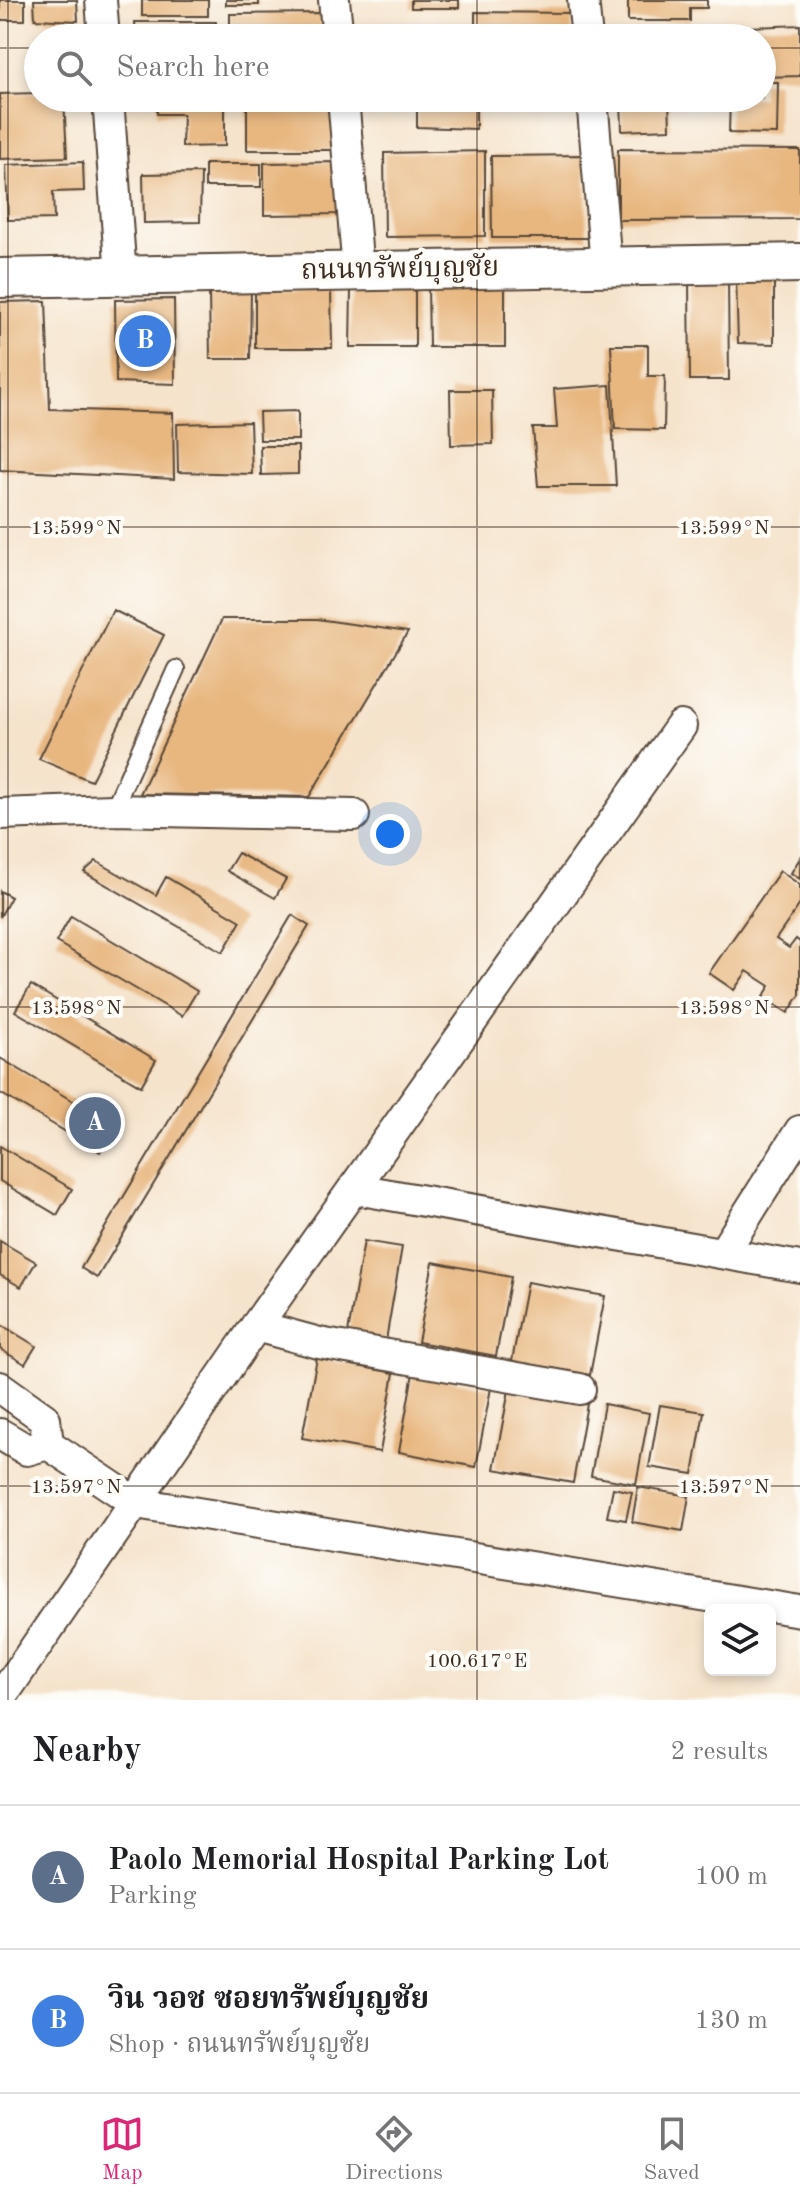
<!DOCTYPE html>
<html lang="en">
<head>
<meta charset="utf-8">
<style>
	:root { --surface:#fff; --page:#f6f6f6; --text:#202124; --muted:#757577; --line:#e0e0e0; --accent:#db2777 }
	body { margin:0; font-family:"Old Standard TT","Noto Serif Thai",serif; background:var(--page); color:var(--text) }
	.controls { position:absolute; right:24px; bottom:24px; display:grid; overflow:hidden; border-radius:12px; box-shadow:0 4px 12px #0003 }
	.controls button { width:72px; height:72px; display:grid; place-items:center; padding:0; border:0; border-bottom:2px solid var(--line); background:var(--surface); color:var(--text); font:40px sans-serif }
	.you { position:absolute; left:390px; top:834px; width:28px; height:28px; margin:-20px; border:6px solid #fff; border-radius:50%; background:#1a73e8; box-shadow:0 0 0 12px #1a73e833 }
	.badge { display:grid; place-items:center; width:52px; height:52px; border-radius:50%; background:var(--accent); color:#fff; font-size:26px; font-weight:700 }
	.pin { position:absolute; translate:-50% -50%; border:4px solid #fff; box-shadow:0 2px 8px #0006 }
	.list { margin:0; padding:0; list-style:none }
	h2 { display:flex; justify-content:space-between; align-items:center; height:104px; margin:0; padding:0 32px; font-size:34px }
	h2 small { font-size:26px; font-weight:400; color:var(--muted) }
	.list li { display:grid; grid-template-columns:52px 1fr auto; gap:24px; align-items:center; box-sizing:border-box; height:144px; padding:0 32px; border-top:2px solid var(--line) }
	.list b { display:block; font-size:30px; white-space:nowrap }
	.list p { margin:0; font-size:26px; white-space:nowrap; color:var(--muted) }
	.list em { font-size:26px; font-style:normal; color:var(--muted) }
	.icon { flex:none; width:44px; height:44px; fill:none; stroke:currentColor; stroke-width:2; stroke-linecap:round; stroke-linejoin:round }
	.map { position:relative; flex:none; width:800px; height:1700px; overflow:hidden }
	.search { position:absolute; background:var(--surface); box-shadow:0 4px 12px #0003; left:24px; right:24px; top:24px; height:88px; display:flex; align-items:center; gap:20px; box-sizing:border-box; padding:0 28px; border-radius:44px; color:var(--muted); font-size:30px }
	.sheet { height:392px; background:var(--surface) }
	nav { display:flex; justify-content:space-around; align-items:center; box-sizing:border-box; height:112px; border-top:2px solid var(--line); background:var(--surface); font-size:22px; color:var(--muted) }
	nav a { display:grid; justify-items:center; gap:4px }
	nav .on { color:var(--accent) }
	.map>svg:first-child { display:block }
	.building { fill:#e8b780 }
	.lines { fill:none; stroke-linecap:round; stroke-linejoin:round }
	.service-casing { stroke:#574638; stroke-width:20 }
	.minor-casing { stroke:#574638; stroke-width:34 }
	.tertiary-casing { stroke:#574638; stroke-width:42 }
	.service { stroke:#fff; stroke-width:16 }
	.minor { stroke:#fff; stroke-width:30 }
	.tertiary { stroke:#fff; stroke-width:38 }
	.ticks { fill:none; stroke:#3b2a1e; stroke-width:2; stroke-opacity:0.45 }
	.labels { text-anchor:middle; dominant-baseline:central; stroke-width:8; stroke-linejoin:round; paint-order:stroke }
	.street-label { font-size:28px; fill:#3b2a1e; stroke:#fdfcf7 }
	.ticks-label { font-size:20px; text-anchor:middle; fill:#3b2a1e; stroke:#fdfcf7; stroke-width:8; stroke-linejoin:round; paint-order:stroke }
</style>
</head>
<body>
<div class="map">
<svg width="800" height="1700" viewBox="0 0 800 1700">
	<rect width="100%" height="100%" fill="#fdfcf7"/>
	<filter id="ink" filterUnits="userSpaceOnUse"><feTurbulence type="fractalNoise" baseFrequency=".0125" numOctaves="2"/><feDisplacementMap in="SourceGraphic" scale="16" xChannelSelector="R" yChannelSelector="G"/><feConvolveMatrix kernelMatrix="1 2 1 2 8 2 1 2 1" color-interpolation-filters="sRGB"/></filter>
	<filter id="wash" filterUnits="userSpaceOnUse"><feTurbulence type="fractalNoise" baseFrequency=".006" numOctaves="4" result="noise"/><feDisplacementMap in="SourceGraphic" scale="32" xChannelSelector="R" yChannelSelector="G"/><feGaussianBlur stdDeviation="1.8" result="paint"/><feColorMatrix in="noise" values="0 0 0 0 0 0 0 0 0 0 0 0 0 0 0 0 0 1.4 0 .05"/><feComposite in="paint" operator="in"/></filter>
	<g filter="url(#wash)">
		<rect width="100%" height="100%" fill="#f5e3cb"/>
		<g id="blocks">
			<g class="building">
				<rect x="0" y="0" width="25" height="20"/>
				<path d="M 34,0 L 77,0 L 78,21 L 35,19 Z"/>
				<rect x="142" y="0" width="66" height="16"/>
				<rect x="226" y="0" width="33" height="5"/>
				<rect x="411" y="0" width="48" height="8"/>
				<path d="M 628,0 L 707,0 L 707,8 L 690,8 L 690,21 L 628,21 Z"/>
				<path d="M 475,12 L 572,13 L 572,38 L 475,38 Z"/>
				<path d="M 324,13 L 325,38 L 230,38 L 230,14 Z"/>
				<path d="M 135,22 L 216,22 L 216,38 L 136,38 Z"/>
				<path d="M 800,25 L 800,76 L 762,77 L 762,38 L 725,38 L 725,28 Z"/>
				<rect x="399" y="33" width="69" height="5"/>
				<rect x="684" y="35" width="25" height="3"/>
				<path d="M 762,82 L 778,82 L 777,134 L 729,133 L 730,98 L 762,98 Z"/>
				<path d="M 38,93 L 38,98 L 64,98 L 67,157 L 0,159 L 0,94 Z"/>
				<path d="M 157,98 L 225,98 L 225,146 L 182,147 L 183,114 L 157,114 Z"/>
				<path d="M 247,98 L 337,99 L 339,150 L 247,150 Z"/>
				<path d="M 417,98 L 476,98 L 476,129 L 417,127 Z"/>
				<path d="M 516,98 L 560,98 L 560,107 L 517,107 Z"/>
				<path d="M 621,98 L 669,98 L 670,129 L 622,131 Z"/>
				<path d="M 618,149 L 800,150 L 800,219 L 618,220 Z"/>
				<path d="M 485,151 L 485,236 L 385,237 L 384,153 Z"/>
				<path d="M 585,155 L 587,238 L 492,238 L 491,156 Z"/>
				<path d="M 83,162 L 84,191 L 53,192 L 54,219 L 8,220 L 6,165 Z"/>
				<path d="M 339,162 L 340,214 L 264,215 L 264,163 Z"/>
				<rect x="205" y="164" width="56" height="23"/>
				<path d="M 201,173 L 200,222 L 144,223 L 143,174 Z"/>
				<path d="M 728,277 L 729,380 L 690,380 L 689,278 Z"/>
				<path d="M 736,277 L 774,277 L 774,344 L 738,343 Z"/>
				<path d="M 505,284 L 505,347 L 429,347 L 428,285 Z"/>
				<path d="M 415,288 L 415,347 L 350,347 L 351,290 Z"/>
				<path d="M 251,290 L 250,359 L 210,359 L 209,291 Z"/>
				<path d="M 331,290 L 332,348 L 255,348 L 255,291 Z"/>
				<path d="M 174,299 L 175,384 L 116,382 L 115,300 Z"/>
				<path d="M 46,301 L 50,409 L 173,413 L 174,479 L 0,470 L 0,302 Z"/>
				<path d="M 611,345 L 648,345 L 648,376 L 665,376 L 664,430 L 615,429 Z"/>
				<path d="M 610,385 L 616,486 L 538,486 L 533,428 L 557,428 L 554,389 Z"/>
				<path d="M 450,390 L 492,390 L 493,444 L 451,445 Z"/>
				<path d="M 298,411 L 298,440 L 260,440 L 259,412 Z"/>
				<path d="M 250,422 L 252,474 L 178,472 L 177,424 Z"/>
				<path d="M 260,446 L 298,446 L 298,474 L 261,475 Z"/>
				<path d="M 113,610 L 164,635 L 91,781 L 39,759 Z"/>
				<path d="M 222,619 L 317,619 L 408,632 L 309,797 L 140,794 Z"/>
				<path d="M 238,853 L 286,879 L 275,898 L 227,871 Z"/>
				<path d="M 800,858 L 800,879 L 791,873 Z"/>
				<path d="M 96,861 L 156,895 L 166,877 L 241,921 L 223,952 L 84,872 Z"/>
				<path d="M 780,871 L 800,885 L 800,904 L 776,939 L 789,948 L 796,939 L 800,942 L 800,995 L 788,1013 L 763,997 L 770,986 L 747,971 L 734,990 L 709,973 Z"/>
				<path d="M 0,891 L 11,897 L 0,917 Z"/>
				<path d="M 292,915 L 309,926 L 97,1278 L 81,1268 Z"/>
				<path d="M 71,916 L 197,991 L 182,1016 L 56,942 Z"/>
				<path d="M 31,985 L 156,1060 L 141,1086 L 15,1011 Z"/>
				<path d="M 0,1058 L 115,1126 L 100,1152 L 0,1093 Z"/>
				<path d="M 0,1146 L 72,1189 L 57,1215 L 0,1181 Z"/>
				<path d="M 0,1241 L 36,1262 L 21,1287 L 0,1275 Z"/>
				<path d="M 364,1241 L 402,1247 L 386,1340 L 348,1333 Z"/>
				<path d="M 433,1262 L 511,1277 L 496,1356 L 418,1342 Z"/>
				<path d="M 527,1282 L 605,1296 L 590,1375 L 512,1361 Z"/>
				<path d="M 0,1324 L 36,1346 L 25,1364 L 0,1349 Z"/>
				<path d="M 317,1358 L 394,1373 L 380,1452 L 302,1438 Z"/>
				<path d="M 413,1373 L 491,1388 L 476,1467 L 399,1452 Z"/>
				<path d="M 509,1390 L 587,1404 L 573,1483 L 494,1469 Z"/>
				<path d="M 604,1404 L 649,1413 L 636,1484 L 591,1476 Z"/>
				<path d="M 660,1405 L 704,1412 L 693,1474 L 649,1467 Z"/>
				<path d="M 638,1487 L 689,1496 L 683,1531 L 632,1522 Z"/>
				<path d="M 613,1488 L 632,1492 L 626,1520 L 607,1517 Z"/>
			</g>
		</g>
	</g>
	<g filter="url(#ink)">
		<use href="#blocks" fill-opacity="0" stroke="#574638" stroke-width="2"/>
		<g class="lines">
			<defs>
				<path id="service" d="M 113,810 L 176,669"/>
				<g id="minor">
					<path d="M 101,0 L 104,38"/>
					<path d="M 334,0 L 338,38"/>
					<path d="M 583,0 L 587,38"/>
					<path d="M 108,98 L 121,276"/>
					<path d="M 343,98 L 358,271"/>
					<path d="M 592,98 L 606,266"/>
					<path d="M 0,814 L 113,810 L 354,815"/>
					<path d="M 356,1189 L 800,1267"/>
					<path d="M 723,1253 L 800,1131"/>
					<path d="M 256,1326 L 319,1343 L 580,1389"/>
					<path d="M 0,1387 L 45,1419 L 48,1444 L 136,1503 L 800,1611"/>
					<path d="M 0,1434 L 27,1450 L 48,1444"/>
					<path d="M 0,1699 L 256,1326 L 681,726"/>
				</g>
				<path id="tertiary" d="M 0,278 L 800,263"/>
			</defs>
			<use href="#service" class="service-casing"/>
			<use href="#minor" class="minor-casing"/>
			<use href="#tertiary" class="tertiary-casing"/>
			<use href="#service" class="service"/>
			<use href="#minor" class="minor"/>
			<use href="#tertiary" class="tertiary"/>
		</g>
	</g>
	<path class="ticks" d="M 8,0 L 8,1700M 477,0 L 477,38M 0,48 L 38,48M 762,48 L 800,48M 477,98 L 477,1700M 0,527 L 800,527M 0,1007 L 800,1007M 0,1486 L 800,1486"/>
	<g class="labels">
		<g class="street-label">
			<text transform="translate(400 270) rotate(-1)">ถนนทรัพย์บุญชัย</text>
		</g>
	</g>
	<g class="ticks-label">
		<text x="76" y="534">13.599°N</text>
		<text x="724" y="534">13.599°N</text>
		<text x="76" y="1014">13.598°N</text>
		<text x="724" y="1014">13.598°N</text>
		<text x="76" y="1493">13.597°N</text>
		<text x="724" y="1493">13.597°N</text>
		<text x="477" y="1667">100.617°E</text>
	</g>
</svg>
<div class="controls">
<button><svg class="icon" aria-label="layers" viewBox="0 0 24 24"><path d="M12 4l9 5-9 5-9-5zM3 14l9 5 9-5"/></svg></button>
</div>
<div class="you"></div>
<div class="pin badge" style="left:95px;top:1123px;background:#5c6f8a">A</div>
<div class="pin badge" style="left:145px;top:341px;background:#3f7fe0">B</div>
<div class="search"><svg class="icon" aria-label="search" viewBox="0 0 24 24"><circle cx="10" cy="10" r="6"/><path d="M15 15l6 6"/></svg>Search here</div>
</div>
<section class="sheet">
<h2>Nearby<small>2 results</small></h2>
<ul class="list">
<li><span class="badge" style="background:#5c6f8a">A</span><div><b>Paolo Memorial Hospital Parking Lot</b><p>Parking</p></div><em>100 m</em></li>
<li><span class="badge" style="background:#3f7fe0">B</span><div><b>วิน วอช ซอยทรัพย์บุญชัย</b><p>Shop · ถนนทรัพย์บุญชัย</p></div><em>130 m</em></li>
</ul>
</section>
<nav>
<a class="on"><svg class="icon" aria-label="map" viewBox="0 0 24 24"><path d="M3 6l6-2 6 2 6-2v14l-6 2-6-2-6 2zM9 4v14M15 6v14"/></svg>Map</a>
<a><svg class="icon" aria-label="directions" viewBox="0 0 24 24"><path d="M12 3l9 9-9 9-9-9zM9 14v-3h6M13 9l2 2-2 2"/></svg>Directions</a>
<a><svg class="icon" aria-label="saved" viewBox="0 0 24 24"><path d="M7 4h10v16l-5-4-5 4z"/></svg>Saved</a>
</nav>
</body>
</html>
